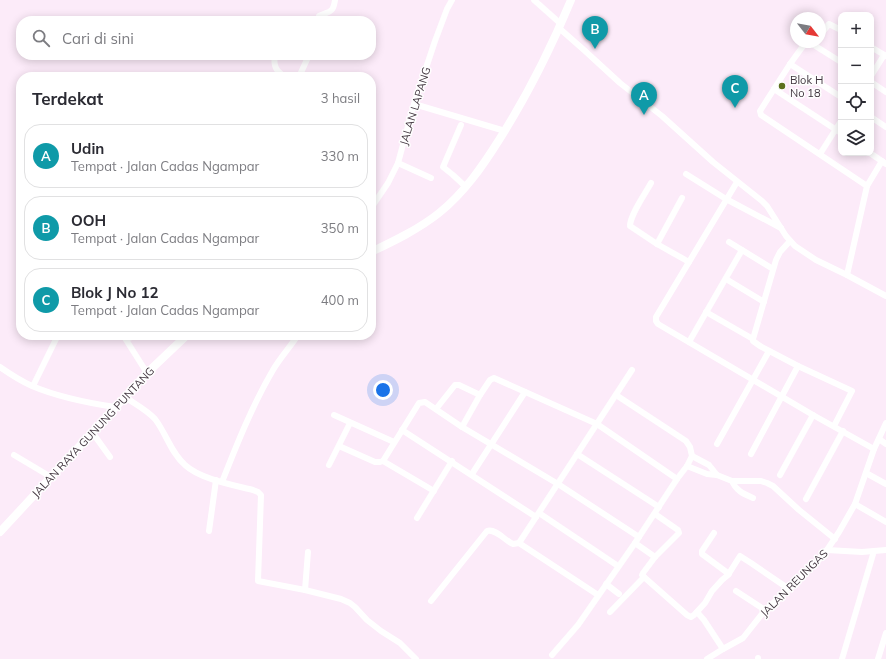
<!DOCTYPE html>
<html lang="id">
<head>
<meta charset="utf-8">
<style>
	:root { --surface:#fff; --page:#f7f7f7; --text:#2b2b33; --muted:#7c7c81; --line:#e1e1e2; --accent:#2563eb }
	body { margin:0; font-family:Mulish,sans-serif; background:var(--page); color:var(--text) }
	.controls { position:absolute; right:12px; top:12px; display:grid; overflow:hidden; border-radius:8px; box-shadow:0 2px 10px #0003 }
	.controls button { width:36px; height:36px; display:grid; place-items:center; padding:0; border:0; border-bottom:1px solid var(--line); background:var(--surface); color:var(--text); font:20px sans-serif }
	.compass { position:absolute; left:790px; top:12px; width:36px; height:36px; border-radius:50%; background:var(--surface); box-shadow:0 2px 10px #0003; rotate:121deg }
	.you { position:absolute; left:383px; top:390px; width:14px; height:14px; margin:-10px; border:3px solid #fff; border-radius:50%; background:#1a73e8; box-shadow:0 0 0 6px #1a73e833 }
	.badge { display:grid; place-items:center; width:26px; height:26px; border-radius:50%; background:var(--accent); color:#fff; font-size:13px; font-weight:700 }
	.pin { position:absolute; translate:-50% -33px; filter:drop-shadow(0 1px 2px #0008) }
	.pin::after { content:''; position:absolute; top:21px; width:14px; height:12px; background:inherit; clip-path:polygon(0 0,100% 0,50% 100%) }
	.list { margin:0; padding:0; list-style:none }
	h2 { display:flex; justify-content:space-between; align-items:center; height:52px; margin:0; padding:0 16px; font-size:17px }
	h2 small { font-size:13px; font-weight:400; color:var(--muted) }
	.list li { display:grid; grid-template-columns:26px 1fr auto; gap:12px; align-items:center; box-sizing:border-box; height:64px; margin:0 8px 8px; padding:0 8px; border:1px solid var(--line); border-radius:16px }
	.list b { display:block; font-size:15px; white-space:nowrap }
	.list p { margin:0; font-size:13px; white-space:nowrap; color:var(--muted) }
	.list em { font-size:13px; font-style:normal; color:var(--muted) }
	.icon { flex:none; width:22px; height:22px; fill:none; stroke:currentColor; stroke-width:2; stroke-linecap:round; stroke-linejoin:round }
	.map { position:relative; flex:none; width:886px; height:659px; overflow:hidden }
	.search { position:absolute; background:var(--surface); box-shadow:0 2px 10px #0003; left:16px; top:16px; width:360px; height:44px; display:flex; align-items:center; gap:10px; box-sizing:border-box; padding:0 14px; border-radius:16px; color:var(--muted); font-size:15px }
	.panel { position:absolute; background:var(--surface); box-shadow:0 2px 10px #0003; left:16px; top:72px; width:360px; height:268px; border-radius:16px }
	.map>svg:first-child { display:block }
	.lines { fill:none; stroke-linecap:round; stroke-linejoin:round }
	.minor { stroke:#fff; stroke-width:6 }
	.tertiary { stroke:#fff; stroke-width:8 }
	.poi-dot { fill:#5c6f1d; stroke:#fefefe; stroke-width:1.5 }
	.labels { text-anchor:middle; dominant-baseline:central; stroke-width:3; stroke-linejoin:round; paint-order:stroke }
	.poi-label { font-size:11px; fill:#40343e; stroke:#fefefe; text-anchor:start }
	.street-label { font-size:11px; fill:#40343e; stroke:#fefefe }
</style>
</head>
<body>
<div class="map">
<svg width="886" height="659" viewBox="0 0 886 659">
	<rect width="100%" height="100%" fill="#fcebf9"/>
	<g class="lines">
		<g class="minor">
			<path d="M 534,0 L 561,24"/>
			<path d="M 319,21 L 319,16 C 329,11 333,14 335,0"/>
			<path d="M 559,28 L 584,50 L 620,83 L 662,116 L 713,162 L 762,201 L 767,206 L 786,236 L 795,246 L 816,260 L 847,275 L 886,296"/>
			<path d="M 820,35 L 829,24 L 841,30"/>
			<path d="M 806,42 L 790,64 L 760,111 L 761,115 L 867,186 L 847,275"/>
			<path d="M 809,42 L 841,62"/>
			<path d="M 871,47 L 886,56"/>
			<path d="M 275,55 C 273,66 276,71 285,77"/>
			<path d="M 790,64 L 841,97"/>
			<path d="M 871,76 L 884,55"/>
			<path d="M 299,77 L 309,55"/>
			<path d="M 871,82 L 886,92"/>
			<path d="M 774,89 L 841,133"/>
			<path d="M 414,104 L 505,131"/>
			<path d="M 871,117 L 886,127"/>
			<path d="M 461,125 L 443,167 L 453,175 L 466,187"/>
			<path d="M 870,153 L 886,164"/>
			<path d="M 820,154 L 841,121"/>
			<path d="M 398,163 L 431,178"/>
			<path d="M 686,174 L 726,199 L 781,228"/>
			<path d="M 737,182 L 656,317 L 656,321 L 658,324 L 813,415 L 874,449"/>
			<path d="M 651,183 C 645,194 630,215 630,226 L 657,244 L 689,262"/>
			<path d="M 867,186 L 882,161"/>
			<path d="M 371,208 L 388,183 L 398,163 L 414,104 L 435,41 L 447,9 L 452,0"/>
			<path d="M 790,241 L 780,252 L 776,260 L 753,339 L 753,341 L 760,346 L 798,366 L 852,391 L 834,426"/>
			<path d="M 729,242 L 773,269"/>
			<path d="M 657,244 L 682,198"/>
			<path d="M 726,279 L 764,302"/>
			<path d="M 706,312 L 753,339"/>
			<path d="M 123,335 L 147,373"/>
			<path d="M 126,339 L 139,335"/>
			<path d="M 689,342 L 742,250"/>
			<path d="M 0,367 C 10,374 21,381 32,386 C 58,397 88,403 115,407"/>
			<path d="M 33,386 L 58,335"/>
			<path d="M 125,397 C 135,404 147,410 155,419 C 166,433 171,453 185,465 C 200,479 233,485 253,490 L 258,492 L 261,495 L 258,581 L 305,590 L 341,599 L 350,603 L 355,607 L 367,620 L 381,631 L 400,643 L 416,659"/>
			<path d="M 436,409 L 455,385 L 459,385 L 480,395 L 490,380 L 494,378 L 597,424 L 677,479"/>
			<path d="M 334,415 L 394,442"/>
			<path d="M 462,427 L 480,395"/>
			<path d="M 402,430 L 536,517"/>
			<path d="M 92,432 L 110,457"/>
			<path d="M 879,439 L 886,444"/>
			<path d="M 717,444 L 769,351"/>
			<path d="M 339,446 L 375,462 L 380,462 L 383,461"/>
			<path d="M 577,454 L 659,507"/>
			<path d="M 751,454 L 798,366"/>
			<path d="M 14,455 L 51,477"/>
			<path d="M 692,456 L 709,465 L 717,475"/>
			<path d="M 329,465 L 350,423"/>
			<path d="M 687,466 L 707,474 L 717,475 L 732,481 L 761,481 L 767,483 L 773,486 L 799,510 L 835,539"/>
			<path d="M 866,473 L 886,484"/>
			<path d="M 472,474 L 525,392"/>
			<path d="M 780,475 L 813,415"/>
			<path d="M 732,481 C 736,491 744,494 753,498"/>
			<path d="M 222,482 C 237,444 252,406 273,370 C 280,358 290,347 298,335"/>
			<path d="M 434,491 L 383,461 L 419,403 L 425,402 L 462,427 L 558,484 L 639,537"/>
			<path d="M 806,499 L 843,431"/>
			<path d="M 855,504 L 886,522"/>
			<path d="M 539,513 L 618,566"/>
			<path d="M 417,518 L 452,461"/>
			<path d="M 209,531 L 216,480"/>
			<path d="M 714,533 L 702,551 L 702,554 L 729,574"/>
			<path d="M 519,543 L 632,370"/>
			<path d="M 635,543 L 655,557"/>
			<path d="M 827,550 L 862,552 L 886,550"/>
			<path d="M 644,577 L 687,615 L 691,617 L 694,615 L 705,603 L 712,591 L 722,580 L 728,575 L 740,556 L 751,563 L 789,589"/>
			<path d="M 606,584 L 619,594"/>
			<path d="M 305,590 L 308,552"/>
			<path d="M 736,591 L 765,610"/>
			<path d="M 431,601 L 487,531 C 496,528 505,541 513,544 L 519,543 L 598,595"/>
			<path d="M 610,612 L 644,577 L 642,575 L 643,573 L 655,557 L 679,533 L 678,530 L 655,514"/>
			<path d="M 697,612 L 704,620 L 723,649"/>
			<path d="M 552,655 L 578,625 L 635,543 L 677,479 L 687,466 L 692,456 L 690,447 L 686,441 L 616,395"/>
			<path d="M 707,659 L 723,649 L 743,638 L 765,610 L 789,589 L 817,562 L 827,550 L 839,532 L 855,504 L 874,449 L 886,423"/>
			<path d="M 758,659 L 758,658"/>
			<path d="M 842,659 L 874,551"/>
			<path d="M 878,659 L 886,633"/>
		</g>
		<g class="tertiary">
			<path d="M 371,252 C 394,241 419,229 439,213 C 464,193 482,167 499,140 C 527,96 551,48 571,0"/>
			<path d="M 0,532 L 125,397 L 147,373 L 187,335"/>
		</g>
	</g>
	<circle class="poi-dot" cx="782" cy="86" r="4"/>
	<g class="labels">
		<g class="poi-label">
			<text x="790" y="80">Blok H<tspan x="790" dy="13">No 18</tspan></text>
		</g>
		<g class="street-label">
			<text transform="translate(415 106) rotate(-73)">JALAN LAPANG</text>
			<text transform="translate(93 432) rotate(-47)">JALAN RAYA GUNUNG PUNTANG</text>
			<text transform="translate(794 583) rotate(-45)">JALAN REUNGAS</text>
		</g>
	</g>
</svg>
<div class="controls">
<button>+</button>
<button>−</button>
<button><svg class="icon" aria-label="locate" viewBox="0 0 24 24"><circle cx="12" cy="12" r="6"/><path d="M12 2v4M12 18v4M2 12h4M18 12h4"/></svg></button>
<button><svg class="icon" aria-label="layers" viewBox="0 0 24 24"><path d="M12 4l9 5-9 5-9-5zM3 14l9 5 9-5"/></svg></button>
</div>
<svg class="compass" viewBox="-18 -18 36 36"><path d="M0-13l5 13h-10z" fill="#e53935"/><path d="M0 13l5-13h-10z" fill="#7c7c81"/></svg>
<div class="you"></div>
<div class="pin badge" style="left:644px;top:115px;background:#0f9aa8">A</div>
<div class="pin badge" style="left:595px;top:49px;background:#0f9aa8">B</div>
<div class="pin badge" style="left:735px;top:108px;background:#0f9aa8">C</div>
<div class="search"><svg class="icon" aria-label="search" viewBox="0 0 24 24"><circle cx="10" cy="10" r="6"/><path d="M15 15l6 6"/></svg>Cari di sini</div>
<section class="panel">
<h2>Terdekat<small>3 hasil</small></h2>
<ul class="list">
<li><span class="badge" style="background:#0f9aa8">A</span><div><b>Udin</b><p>Tempat · Jalan Cadas Ngampar</p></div><em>330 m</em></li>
<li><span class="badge" style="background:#0f9aa8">B</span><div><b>OOH</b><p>Tempat · Jalan Cadas Ngampar</p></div><em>350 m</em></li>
<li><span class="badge" style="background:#0f9aa8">C</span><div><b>Blok J No 12</b><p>Tempat · Jalan Cadas Ngampar</p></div><em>400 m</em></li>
</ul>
</section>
</div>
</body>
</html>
